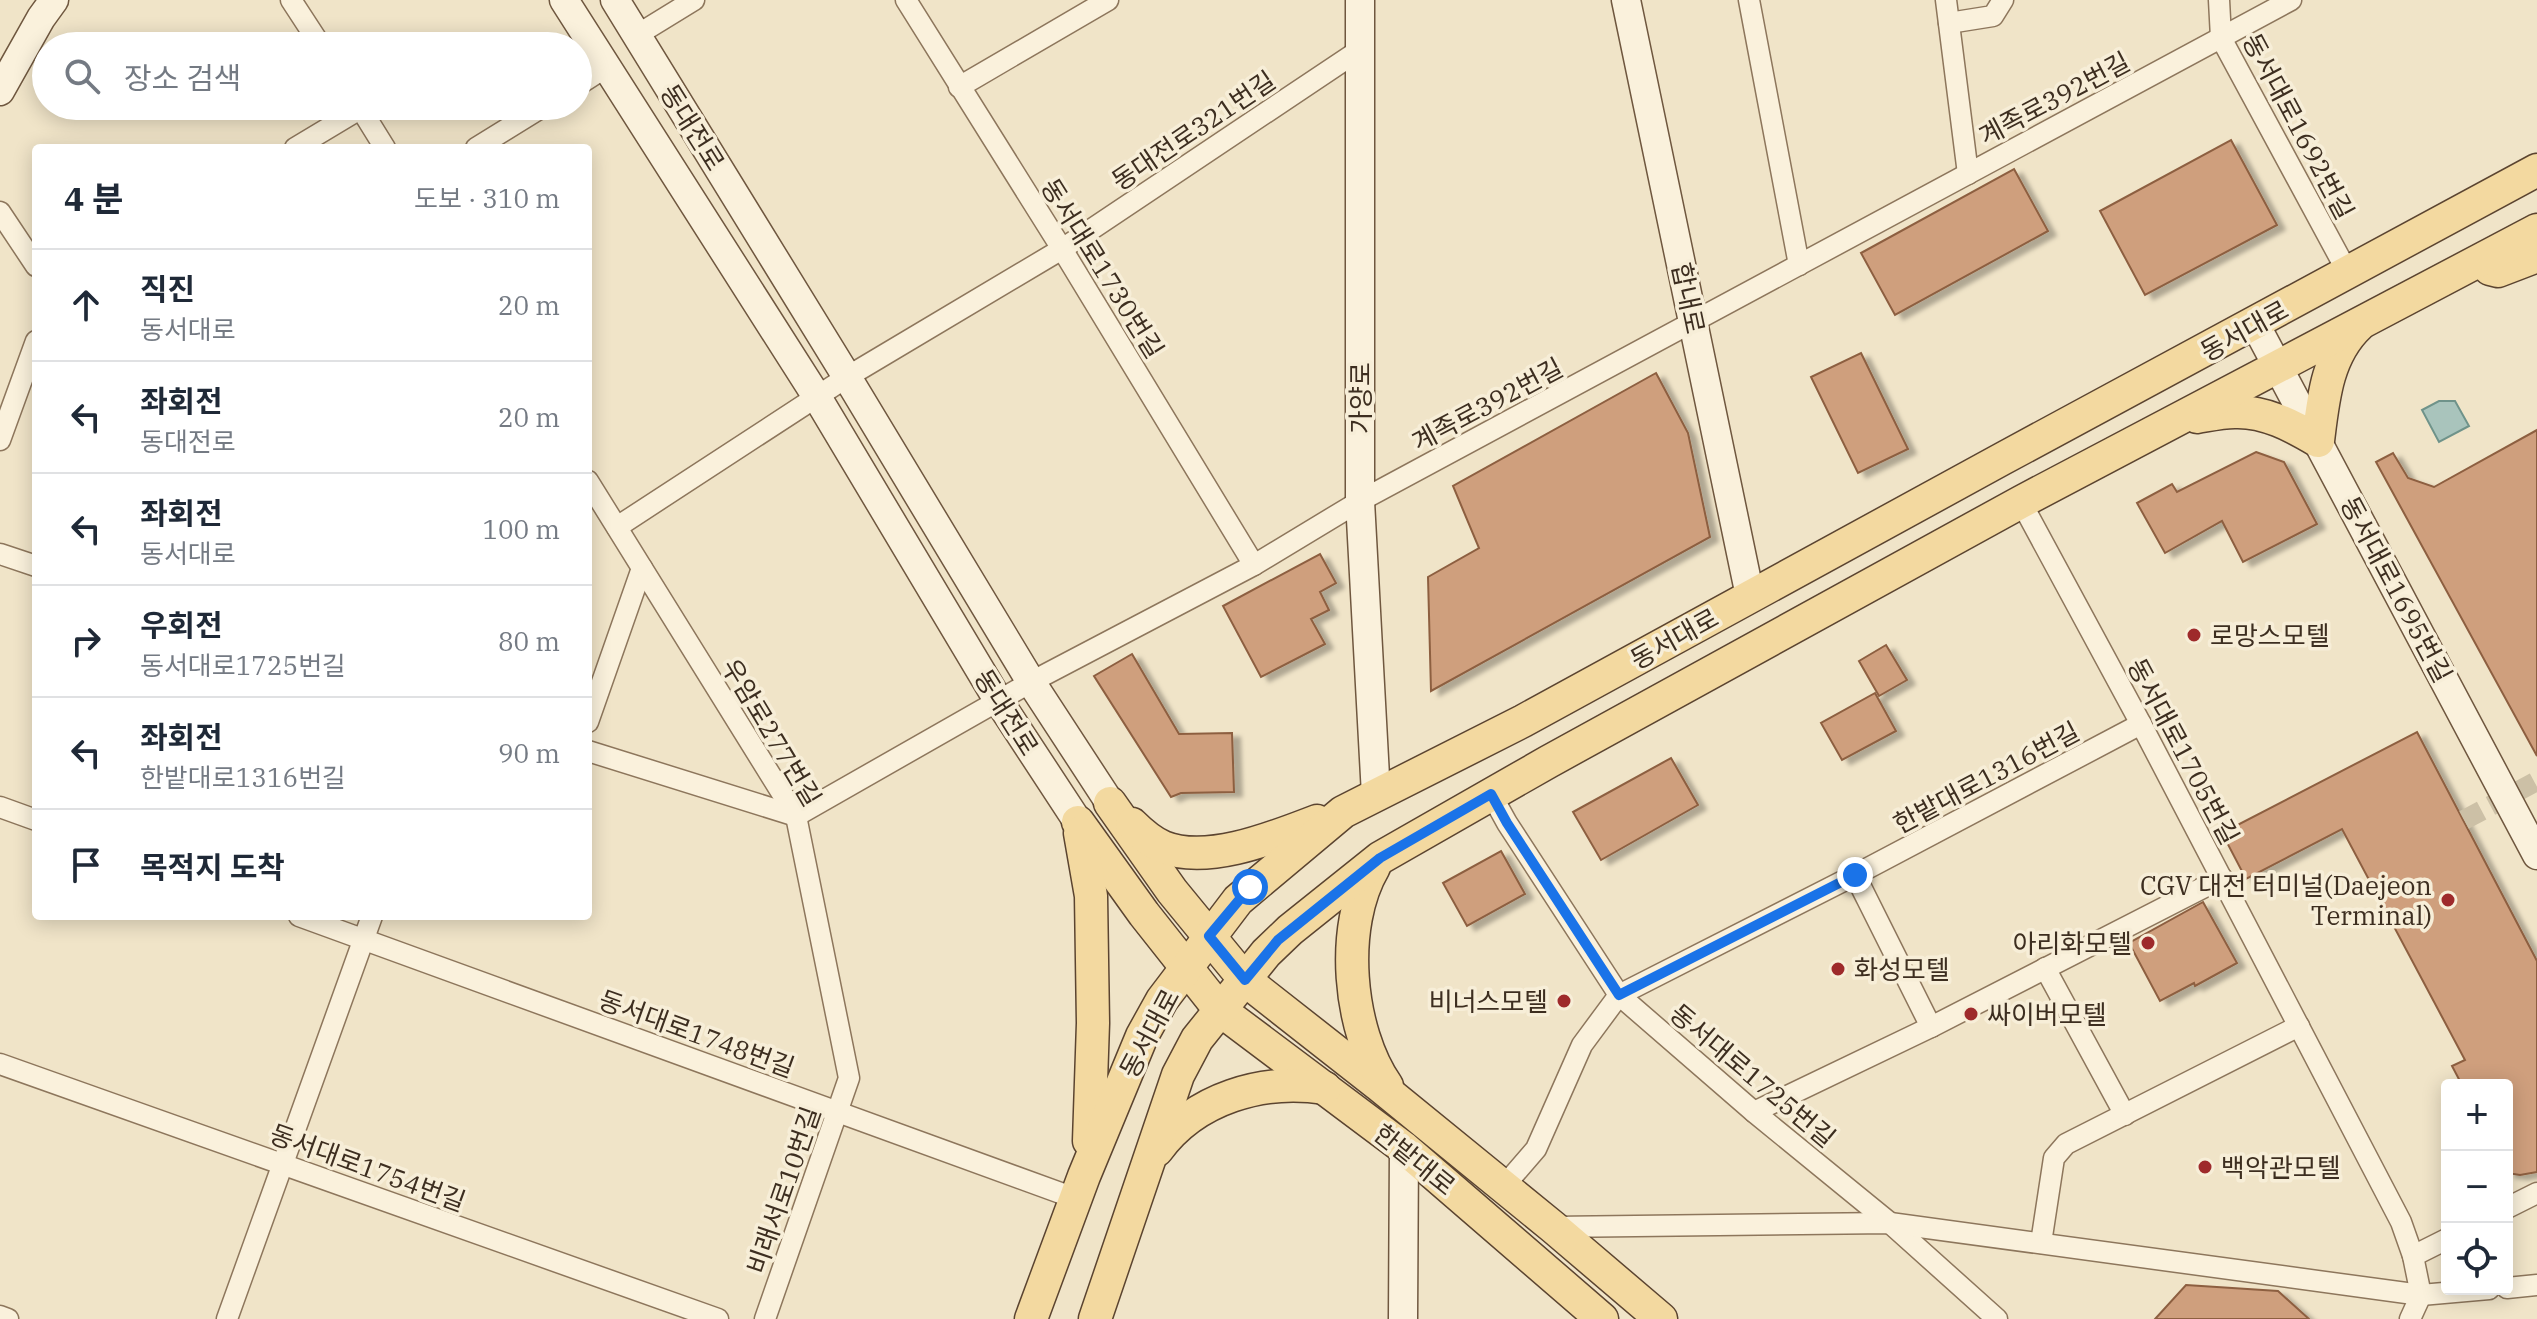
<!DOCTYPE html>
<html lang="ko">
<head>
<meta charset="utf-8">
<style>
	:root { --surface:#fff; --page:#f6f6f7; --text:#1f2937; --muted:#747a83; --line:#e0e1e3 }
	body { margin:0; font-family:"IBM Plex Serif","Noto Sans KR",serif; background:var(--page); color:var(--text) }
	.controls { position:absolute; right:24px; bottom:24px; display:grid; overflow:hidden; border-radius:8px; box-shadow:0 4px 20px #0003 }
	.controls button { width:72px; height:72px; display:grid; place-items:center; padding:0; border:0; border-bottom:2px solid var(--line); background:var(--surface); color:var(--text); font:40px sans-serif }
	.stop { position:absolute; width:24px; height:24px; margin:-18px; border:6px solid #1a73e8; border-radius:50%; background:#fff }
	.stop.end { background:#1a73e8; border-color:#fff; box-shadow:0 2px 8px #0008 }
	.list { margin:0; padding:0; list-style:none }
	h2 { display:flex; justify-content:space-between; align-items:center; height:104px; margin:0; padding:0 32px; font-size:34px }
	h2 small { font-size:26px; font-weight:400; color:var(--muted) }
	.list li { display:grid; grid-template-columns:52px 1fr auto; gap:24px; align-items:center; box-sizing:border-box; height:112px; padding:0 32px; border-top:2px solid var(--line) }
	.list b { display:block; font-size:30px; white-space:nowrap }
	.list p { margin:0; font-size:26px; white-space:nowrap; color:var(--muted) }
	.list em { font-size:26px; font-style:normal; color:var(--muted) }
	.icon { flex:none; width:44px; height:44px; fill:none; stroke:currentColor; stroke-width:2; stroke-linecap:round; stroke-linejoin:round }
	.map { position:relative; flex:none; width:2537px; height:1319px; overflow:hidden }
	.search { position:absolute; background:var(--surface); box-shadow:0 4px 20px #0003; left:32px; top:32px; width:560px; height:88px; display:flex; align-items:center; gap:20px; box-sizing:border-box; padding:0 28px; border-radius:44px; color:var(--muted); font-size:30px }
	.panel { position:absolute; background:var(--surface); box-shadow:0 4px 20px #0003; left:32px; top:144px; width:560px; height:776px; border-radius:8px }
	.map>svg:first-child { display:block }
	.water { fill:#a9c4bc; stroke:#6f938a; stroke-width:2 }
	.building { fill:#cf9f7d; stroke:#8d5f41; stroke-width:2; filter:url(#shadow) }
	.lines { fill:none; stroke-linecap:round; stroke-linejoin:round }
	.street-tunnel { stroke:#ccc0a6; stroke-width:20; stroke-dasharray:20 10; stroke-linecap:butt }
	.street-casing { stroke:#8d765c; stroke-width:23 }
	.secondary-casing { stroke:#6f573f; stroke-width:31 }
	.primary-casing { stroke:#5b4430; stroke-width:35 }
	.street { stroke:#faf1dc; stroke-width:20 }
	.secondary { stroke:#faf1dc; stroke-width:28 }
	.primary { stroke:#f3d9a0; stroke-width:32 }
	.route { stroke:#1a73e8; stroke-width:10 }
	.poi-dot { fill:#9e2a2b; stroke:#f7eed8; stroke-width:3 }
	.labels { text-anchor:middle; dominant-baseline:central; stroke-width:7; stroke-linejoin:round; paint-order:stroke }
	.street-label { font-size:26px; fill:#3d2e20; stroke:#f7eed8 }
	.poi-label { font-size:26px; fill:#3d2e20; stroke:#f7eed8; text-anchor:start }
</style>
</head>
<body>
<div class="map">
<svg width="2537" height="1319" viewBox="0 0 2537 1319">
	<defs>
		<filter id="shadow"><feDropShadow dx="8" dy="4.5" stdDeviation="2" flood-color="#0004"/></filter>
	</defs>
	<rect width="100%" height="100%" fill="#f0e4c8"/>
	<path class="water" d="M 2439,401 L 2455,401 L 2469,426 L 2439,442 L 2422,410 Z"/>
	<g class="building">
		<path d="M 2231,140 L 2277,225 L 2145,295 L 2100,211 Z"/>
		<path d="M 2014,169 L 2048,231 L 1895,315 L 1861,253 Z"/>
		<path d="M 1861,353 L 1908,449 L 1858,473 L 1811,377 Z"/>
		<path d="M 1656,373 L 1688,433 L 1710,537 L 1431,691 L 1428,577 L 1479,548 L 1453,486 Z"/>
		<path d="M 2537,430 L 2537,756 L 2376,462 L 2393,453 L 2408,478 L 2434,487 Z"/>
		<path d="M 2256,452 L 2284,462 L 2317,524 L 2243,562 L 2222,521 L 2165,553 L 2137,503 L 2172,484 L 2177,492 Z"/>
		<path d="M 1320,554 L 1336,583 L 1320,592 L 1329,610 L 1311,619 L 1325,644 L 1261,677 L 1223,606 Z"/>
		<path d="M 1886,645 L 1907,680 L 1879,696 L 1859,661 Z"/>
		<path d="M 1132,654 L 1179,734 L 1232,733 L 1234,792 L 1181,793 L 1171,797 L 1094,676 Z"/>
		<path d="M 1875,693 L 1896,731 L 1842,760 L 1821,723 Z"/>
		<path d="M 2417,732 L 2537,961 L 2537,1172 L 2520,1175 L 2507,1173 L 2507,1085 L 2462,1085 L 2452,1066 L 2465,1060 L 2342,829 L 2246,879 L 2222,833 Z"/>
		<path d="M 1671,758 L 1698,805 L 1601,860 L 1573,812 Z"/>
		<path d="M 1501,851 L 1525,894 L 1467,926 L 1443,883 Z"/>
		<path d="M 2203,902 L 2237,963 L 2195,986 L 2194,983 L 2160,1001 L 2129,943 Z"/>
		<path d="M 2186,1285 L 2278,1291 L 2309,1319 L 2155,1319 Z"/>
	</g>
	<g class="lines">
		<path class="street-tunnel" d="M 2464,820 L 2537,781"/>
		<defs>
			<g id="street">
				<path d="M 291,0 L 321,46"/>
				<path d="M 906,0 L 1062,249 L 1254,565"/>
				<path d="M 1749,0 L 1799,265"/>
				<path d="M 1946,0 L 1968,174"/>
				<path d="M 2219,0 L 2221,38 L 2348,273"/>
				<path d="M 1949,23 L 1993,16 L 2003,0"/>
				<path d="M 637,35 L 694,0"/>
				<path d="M 578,85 L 606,67"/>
				<path d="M 959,87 L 1108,0"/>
				<path d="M 359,106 L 385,148"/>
				<path d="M 295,148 L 360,109"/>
				<path d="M 476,148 L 544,106"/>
				<path d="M 0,212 L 36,266"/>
				<path d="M 0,440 L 36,341"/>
				<path d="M 588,481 L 796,816 L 849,1078 L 765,1319"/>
				<path d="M 2021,502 L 2141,724 L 2401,1222 L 2413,1256 L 2421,1295"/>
				<path d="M 617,527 L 847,377 L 1062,249 L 1361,49"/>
				<path d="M 0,554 L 36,566"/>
				<path d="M 588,722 L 642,568"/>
				<path d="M 588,751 L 796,816 L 1031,682 L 1254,565 L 1360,501 L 2291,0"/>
				<path d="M 1491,794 L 1507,823 L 1619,995 L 1754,1112 L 1890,1223 L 1997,1319"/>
				<path d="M 0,807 L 36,820"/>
				<path d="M 1855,875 L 1931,1027"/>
				<path d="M 299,916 L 1077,1199"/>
				<path d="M 2045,968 L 2125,1115"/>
				<path d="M 0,1064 L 718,1319"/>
				<path d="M 1754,1112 L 1931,1027 L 2222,878"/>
				<path d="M 1504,1186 L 1536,1149 L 1582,1045 L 1619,995 L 1855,875 L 2141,724"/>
				<path d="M 2507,1208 L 2537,1193"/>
				<path d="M 1553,1227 L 1890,1223 L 2421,1295 L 2489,1289"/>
				<path d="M 2041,1243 L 2054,1158 L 2066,1144 L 2299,1026"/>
				<path d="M 2413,1256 L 2447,1239"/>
				<path d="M 2507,1288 L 2537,1285"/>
				<path d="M 0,1316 L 8,1319"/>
				<path d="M 227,1319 L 372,916"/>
				<path d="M 2410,1319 L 2421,1295"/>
			</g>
			<g id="secondary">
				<path d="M 564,0 L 817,397 L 998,700 L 1078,822"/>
				<path d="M 615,0 L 847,377 L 1031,682 L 1110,803"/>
				<path d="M 1360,0 L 1360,501 L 1376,795"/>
				<path d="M 1626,0 L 1750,596"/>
				<path d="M 0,91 L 41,18 L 54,0"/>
				<path d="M 2255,324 L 2537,855"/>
				<path d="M 1403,1319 L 1404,1148"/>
			</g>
			<g id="primary">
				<path d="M 2490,269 L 2498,271 L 2537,256"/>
				<path d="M 2197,417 C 2209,415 2222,412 2235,412 C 2265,411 2293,426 2318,441 C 2323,399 2327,355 2359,325"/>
				<path d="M 1110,803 L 1172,891 L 1245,980 L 1380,1086 L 1553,1227 L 1661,1319"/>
				<path d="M 1078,822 L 1144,914 L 1220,1010 L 1404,1148 L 1602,1319"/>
				<path d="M 1132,824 C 1141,833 1152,842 1163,847 C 1208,865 1275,837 1317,821"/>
				<path d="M 1080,833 L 1091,896 L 1093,1023 L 1089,1141"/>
				<path d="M 1374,867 C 1339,926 1348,1030 1387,1086"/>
				<path d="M 1157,1150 C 1195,1098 1263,1078 1325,1088"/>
				<path d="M 1031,1319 L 1084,1176 L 1142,1036 L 1162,1000 L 1238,900 L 1343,812 L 1523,721 L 2002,459 L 2537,170"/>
				<path d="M 1095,1319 L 1178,1075 L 1197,1039 L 1266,953 L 1290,930 L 1380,858 L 1548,762 L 2021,502 L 2537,230"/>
			</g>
		</defs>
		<use href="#street" class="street-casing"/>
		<use href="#secondary" class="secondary-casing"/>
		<use href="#primary" class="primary-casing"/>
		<use href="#street" class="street"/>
		<use href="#secondary" class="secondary"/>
		<use href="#primary" class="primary"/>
	</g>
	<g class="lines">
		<path class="route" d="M 1250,887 L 1209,936 L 1245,980 L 1278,940 L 1380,858 L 1491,794 L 1507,823 L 1619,995 L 1855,875"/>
	</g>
	<g class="poi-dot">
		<circle cx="2194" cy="635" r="8"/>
		<circle cx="2448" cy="900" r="8"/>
		<circle cx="2148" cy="943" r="8"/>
		<circle cx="1838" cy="969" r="8"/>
		<circle cx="1564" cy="1001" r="8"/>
		<circle cx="1971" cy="1014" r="8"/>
		<circle cx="2205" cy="1167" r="8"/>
	</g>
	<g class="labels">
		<g class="street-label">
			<text transform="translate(2054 98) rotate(-28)">계족로392번길</text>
			<text transform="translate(2299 126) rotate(62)">동서대로1692번길</text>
			<text transform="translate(693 127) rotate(58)">동대전로</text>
			<text transform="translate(1193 130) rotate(-34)">동대전로321번길</text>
			<text transform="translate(1103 268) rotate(58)">동서대로1730번길</text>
			<text transform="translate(1689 298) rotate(78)">합내로</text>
			<text transform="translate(2244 330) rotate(-29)">동서대로</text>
			<text transform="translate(1360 398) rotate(-90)">가양로</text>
			<text transform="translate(1487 404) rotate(-28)">계족로392번길</text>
			<text transform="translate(2397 589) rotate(62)">동서대로1695번길</text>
			<text transform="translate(1674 638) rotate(-29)">동서대로</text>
			<text transform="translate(1007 712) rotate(58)">동대전로</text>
			<text transform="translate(772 732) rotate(59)">우암로277번길</text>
			<text transform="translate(2184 751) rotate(62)">동서대로1705번길</text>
			<text transform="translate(1986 777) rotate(-28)">한밭대로1316번길</text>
			<text transform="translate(697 1033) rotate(20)">동서대로1748번길</text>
			<text transform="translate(1149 1033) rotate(-62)">동서대로</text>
			<text transform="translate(1753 1075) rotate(40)">동서대로1725번길</text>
			<text transform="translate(1415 1159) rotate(39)">한밭대로</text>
			<text transform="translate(368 1167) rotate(20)">동서대로1754번길</text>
			<text transform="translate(783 1190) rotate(-71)">비래서로10번길</text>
		</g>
		<g class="poi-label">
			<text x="2210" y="635">로망스모텔</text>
			<text x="2432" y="885" text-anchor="end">CGV 대전 터미널(Daejeon<tspan x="2432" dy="30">Terminal)</tspan></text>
			<text x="2132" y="943" text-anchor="end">아리화모텔</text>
			<text x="1854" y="969">화성모텔</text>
			<text x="1548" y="1001" text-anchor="end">비너스모텔</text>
			<text x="1987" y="1014">싸이버모텔</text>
			<text x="2221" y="1167">백악관모텔</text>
		</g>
	</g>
</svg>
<div class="controls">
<button>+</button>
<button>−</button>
<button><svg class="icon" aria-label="locate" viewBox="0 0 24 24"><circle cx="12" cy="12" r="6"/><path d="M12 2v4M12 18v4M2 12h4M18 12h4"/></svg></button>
</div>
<div class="stop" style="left:1250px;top:887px"></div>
<div class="stop end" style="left:1855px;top:875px"></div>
<div class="search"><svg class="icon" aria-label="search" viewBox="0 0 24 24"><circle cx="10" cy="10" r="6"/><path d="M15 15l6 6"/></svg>장소 검색</div>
<section class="panel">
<h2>4 분<small>도보 · 310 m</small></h2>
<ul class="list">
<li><svg class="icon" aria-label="ahead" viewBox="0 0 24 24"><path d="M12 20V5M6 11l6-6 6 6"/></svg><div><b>직진</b><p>동서대로</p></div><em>20 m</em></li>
<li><svg class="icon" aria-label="left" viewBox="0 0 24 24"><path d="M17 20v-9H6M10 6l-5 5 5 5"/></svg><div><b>좌회전</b><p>동대전로</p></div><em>20 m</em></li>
<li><svg class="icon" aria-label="left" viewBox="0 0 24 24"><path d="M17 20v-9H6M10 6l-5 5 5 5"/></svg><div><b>좌회전</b><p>동서대로</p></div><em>100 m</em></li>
<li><svg class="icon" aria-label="right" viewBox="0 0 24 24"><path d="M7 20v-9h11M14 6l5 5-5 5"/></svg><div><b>우회전</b><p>동서대로1725번길</p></div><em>80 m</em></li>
<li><svg class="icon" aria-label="left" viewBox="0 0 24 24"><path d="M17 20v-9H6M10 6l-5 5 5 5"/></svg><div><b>좌회전</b><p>한밭대로1316번길</p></div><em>90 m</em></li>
<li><svg class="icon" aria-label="arrive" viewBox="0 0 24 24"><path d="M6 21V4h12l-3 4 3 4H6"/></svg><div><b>목적지 도착</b></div></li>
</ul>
</section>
</div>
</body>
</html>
